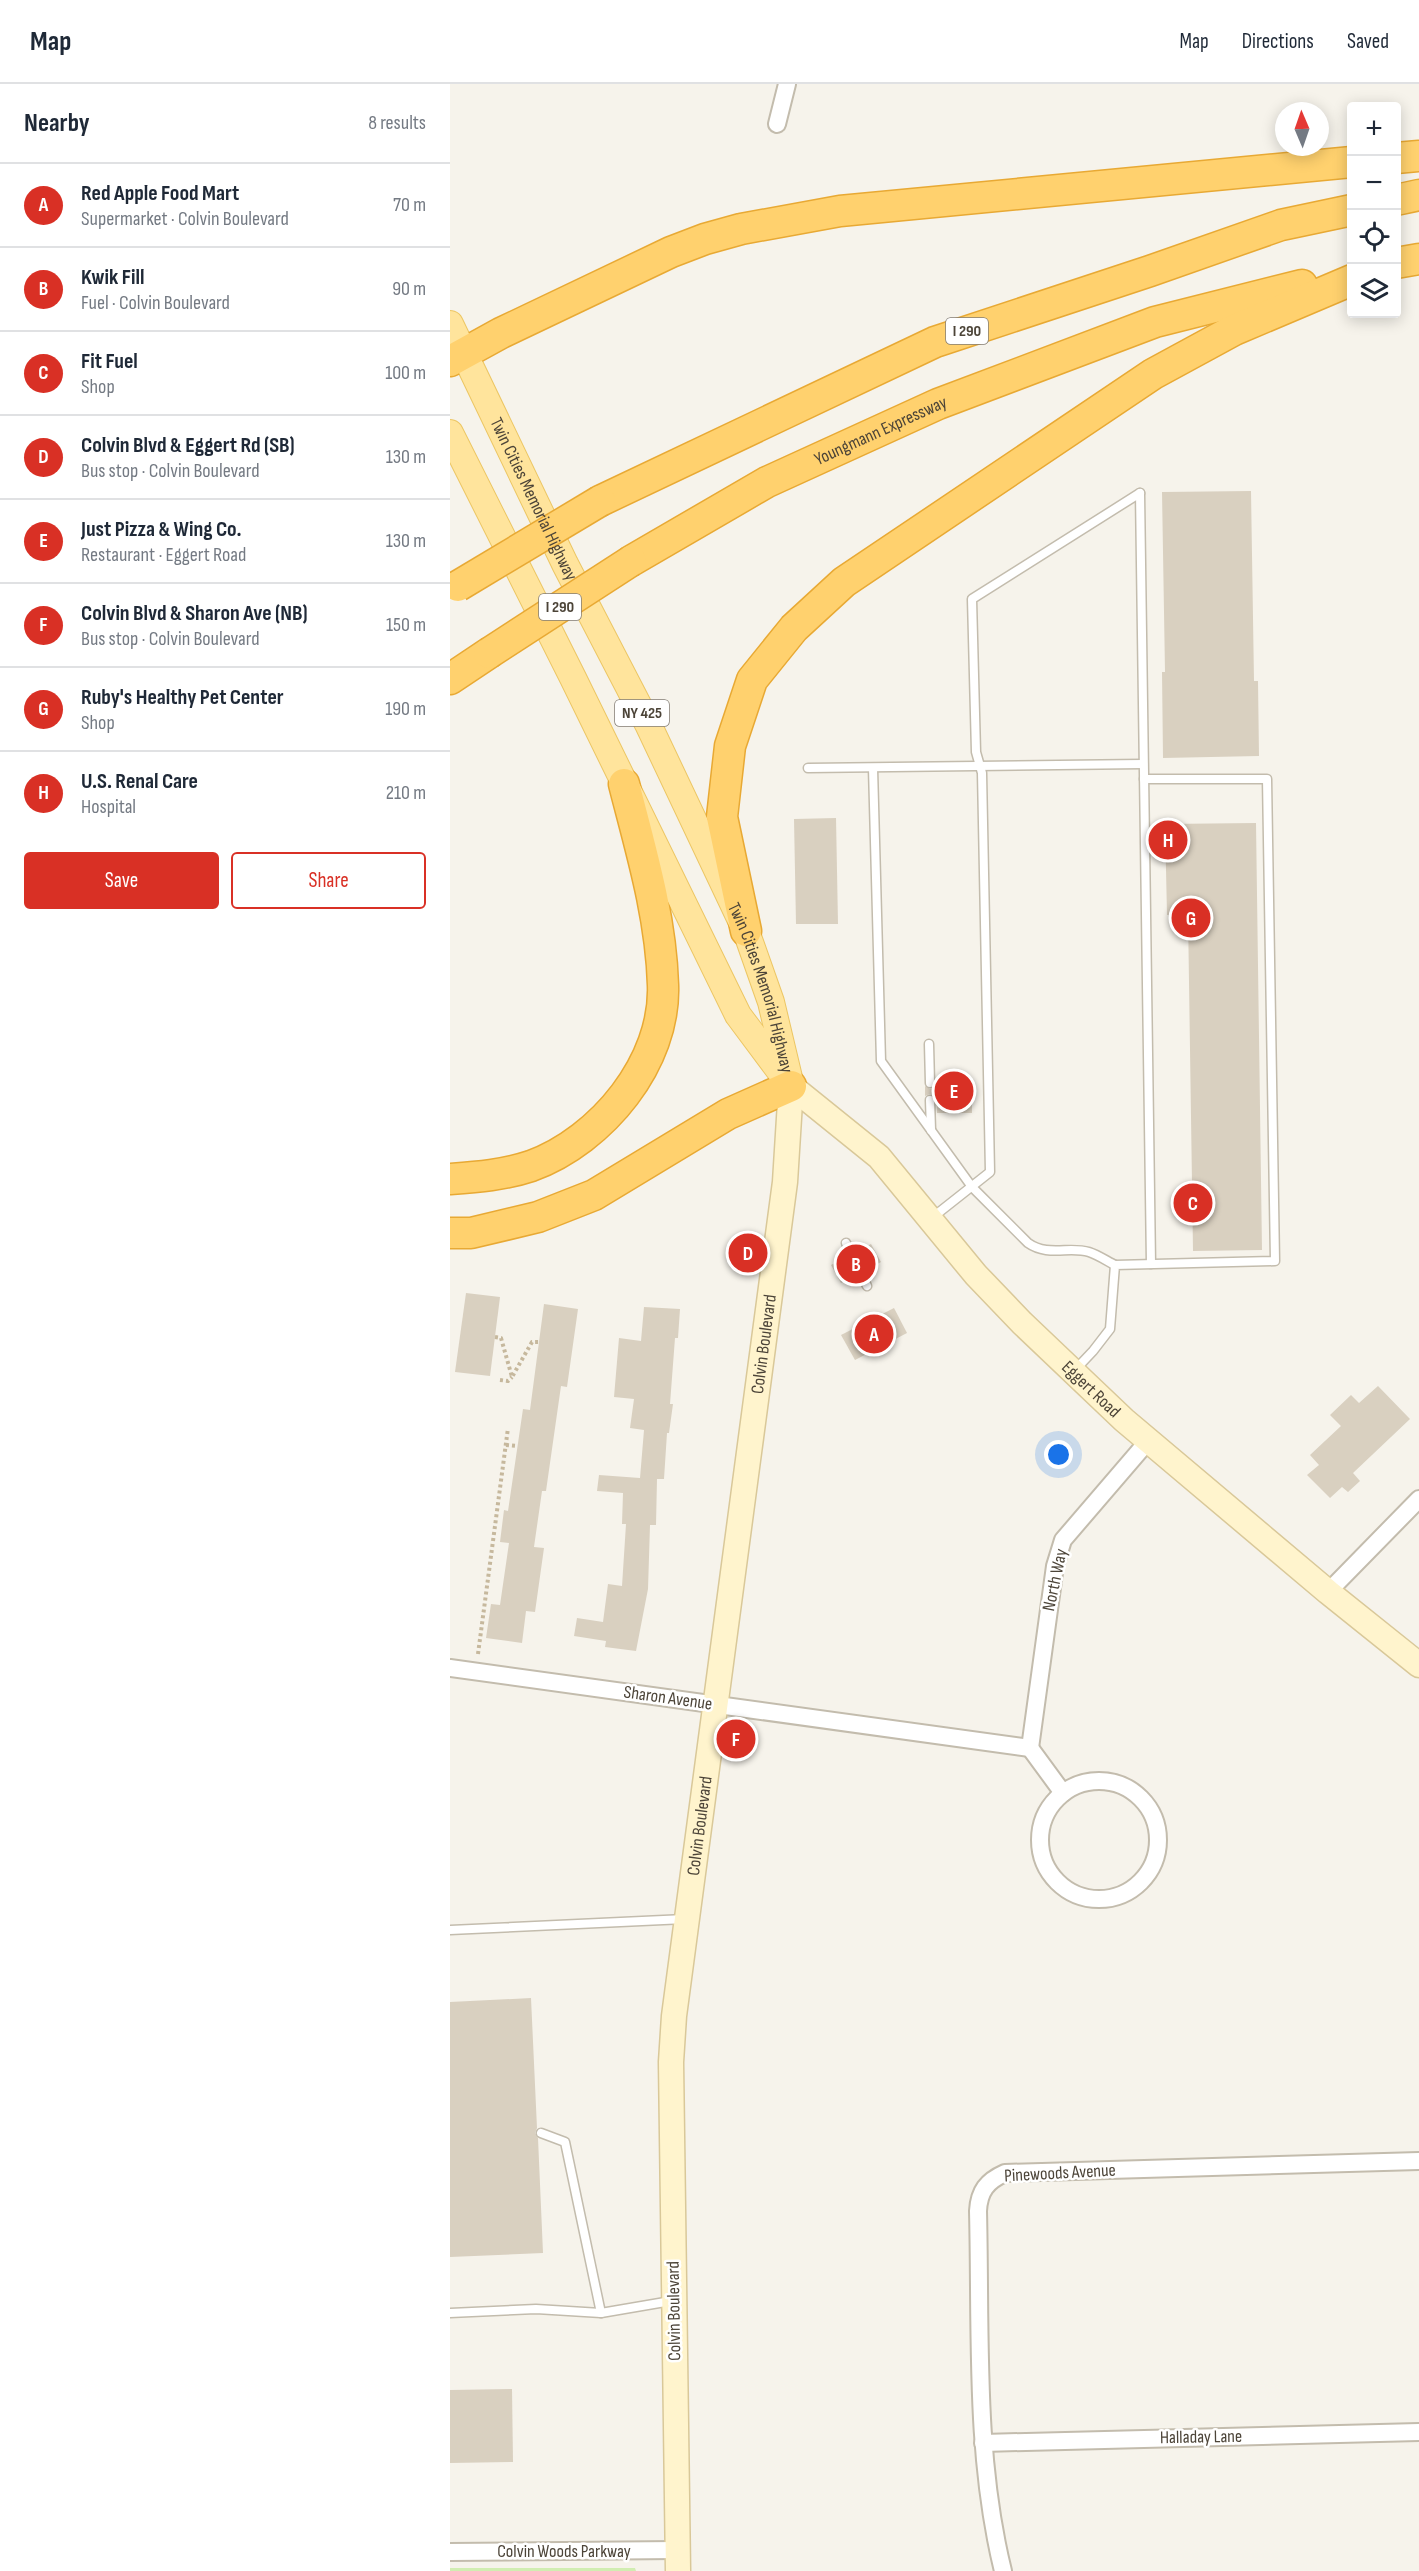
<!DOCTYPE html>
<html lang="en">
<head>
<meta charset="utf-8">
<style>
	:root { --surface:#fff; --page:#f6f6f7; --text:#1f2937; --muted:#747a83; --line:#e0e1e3; --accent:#d93025 }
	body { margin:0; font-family:"Sofia Sans Condensed",sans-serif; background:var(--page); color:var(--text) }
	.controls { position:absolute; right:18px; top:18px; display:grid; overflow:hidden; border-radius:6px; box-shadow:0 3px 15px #0003 }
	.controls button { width:54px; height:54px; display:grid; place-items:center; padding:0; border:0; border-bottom:2px solid var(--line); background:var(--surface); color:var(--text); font:30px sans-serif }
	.compass { position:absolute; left:825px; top:18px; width:54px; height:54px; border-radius:50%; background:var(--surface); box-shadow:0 3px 15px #0003; rotate:358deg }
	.you { position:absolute; left:609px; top:1371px; width:21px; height:21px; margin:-15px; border:4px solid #fff; border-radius:50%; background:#1a73e8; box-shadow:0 0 0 9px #1a73e833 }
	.badge { display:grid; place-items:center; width:39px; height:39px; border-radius:50%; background:var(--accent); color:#fff; font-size:20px; font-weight:700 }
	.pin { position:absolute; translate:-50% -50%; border:3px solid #fff; box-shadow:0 2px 6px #0006 }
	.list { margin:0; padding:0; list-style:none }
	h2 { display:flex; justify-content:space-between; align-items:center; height:78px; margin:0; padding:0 24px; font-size:26px }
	h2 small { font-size:20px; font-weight:400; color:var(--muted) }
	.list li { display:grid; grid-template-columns:39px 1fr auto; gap:18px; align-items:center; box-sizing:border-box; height:84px; padding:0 24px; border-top:2px solid var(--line) }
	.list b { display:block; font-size:22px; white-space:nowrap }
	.list p { margin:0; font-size:20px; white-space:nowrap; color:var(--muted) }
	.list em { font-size:20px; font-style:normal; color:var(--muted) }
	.actions { display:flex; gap:12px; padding:18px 24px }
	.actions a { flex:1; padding:14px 0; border:2px solid var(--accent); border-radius:6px; text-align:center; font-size:21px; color:var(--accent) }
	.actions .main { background:var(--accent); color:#fff }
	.icon { flex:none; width:33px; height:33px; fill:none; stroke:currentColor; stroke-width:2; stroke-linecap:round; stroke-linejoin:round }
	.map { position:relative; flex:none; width:969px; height:2487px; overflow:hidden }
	header { display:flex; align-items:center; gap:36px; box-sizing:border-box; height:84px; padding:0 30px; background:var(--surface); border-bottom:2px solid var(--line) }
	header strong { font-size:28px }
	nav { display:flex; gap:33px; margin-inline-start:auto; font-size:21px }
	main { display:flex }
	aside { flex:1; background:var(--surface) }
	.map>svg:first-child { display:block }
	.green { fill:#d1edb2 }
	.building { fill:#d9d0c0 }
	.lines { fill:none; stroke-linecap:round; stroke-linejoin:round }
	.lane-casing { stroke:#c3bcad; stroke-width:11 }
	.street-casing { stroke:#c3bcad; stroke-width:20 }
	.secondary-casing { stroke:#d9c899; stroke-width:27 }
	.primary-casing { stroke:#ecc664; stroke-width:28 }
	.highway-casing { stroke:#e8a934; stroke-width:33 }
	.path { stroke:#c6b89d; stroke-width:4; stroke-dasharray:3 3; stroke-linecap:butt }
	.lane { stroke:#fff; stroke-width:8 }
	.street { stroke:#fff; stroke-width:16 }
	.secondary { stroke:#fff4cd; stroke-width:24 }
	.primary { stroke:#ffe49c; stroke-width:26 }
	.highway { stroke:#ffd16e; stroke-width:30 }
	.highway-bridge-casing { stroke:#e8a934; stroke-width:33; stroke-linecap:butt }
	.highway-bridge { stroke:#ffd16e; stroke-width:30 }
	.labels { text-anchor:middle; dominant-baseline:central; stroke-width:5; stroke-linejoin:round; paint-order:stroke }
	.shield { fill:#fff; stroke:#827c74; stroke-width:1.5 }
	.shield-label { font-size:16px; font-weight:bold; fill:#4c4438 }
	.street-label { font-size:18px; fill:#4c4438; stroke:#fff }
</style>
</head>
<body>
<header>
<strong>Map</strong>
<nav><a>Map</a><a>Directions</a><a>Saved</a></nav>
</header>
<main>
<aside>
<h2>Nearby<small>8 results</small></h2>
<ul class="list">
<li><span class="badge">A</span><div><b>Red Apple Food Mart</b><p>Supermarket · Colvin Boulevard</p></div><em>70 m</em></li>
<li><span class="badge">B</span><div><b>Kwik Fill</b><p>Fuel · Colvin Boulevard</p></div><em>90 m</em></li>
<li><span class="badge">C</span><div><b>Fit Fuel</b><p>Shop</p></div><em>100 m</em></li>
<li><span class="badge">D</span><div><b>Colvin Blvd &amp; Eggert Rd (SB)</b><p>Bus stop · Colvin Boulevard</p></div><em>130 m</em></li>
<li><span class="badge">E</span><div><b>Just Pizza &amp; Wing Co.</b><p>Restaurant · Eggert Road</p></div><em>130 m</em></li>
<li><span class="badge">F</span><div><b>Colvin Blvd &amp; Sharon Ave (NB)</b><p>Bus stop · Colvin Boulevard</p></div><em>150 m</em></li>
<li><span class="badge">G</span><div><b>Ruby's Healthy Pet Center</b><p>Shop</p></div><em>190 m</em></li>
<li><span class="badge">H</span><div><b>U.S. Renal Care</b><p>Hospital</p></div><em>210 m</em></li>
</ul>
<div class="actions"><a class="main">Save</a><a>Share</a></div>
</aside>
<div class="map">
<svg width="969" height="2487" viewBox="0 0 969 2487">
	<rect width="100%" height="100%" fill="#f6f3eb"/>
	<path class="green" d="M 0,2484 L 185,2484 L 186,2487 L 0,2487 Z"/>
	<g class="building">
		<path d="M 801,407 L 804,597 L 808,597 L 809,672 L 713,674 L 712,588 L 715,588 L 712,408 Z"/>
		<path d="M 386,734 L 388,840 L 346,840 L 344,735 Z"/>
		<path d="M 806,739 L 812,1166 L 743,1167 L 738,831 L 717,831 L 715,740 Z"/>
		<path d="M 486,993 L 522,993 L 522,1029 L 487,1029 L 486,1013 L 480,1010 L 475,1012 L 475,1002 L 480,1005 L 484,1004 Z"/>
		<path d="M 421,1160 L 431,1178 L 417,1186 L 412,1183 L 408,1184 L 405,1192 L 391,1199 L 381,1181 L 396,1173 L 404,1175 L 407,1167 Z"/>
		<path d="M 16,1209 L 50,1213 L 40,1292 L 5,1288 Z"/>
		<path d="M 94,1220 L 128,1225 L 117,1303 L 111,1302 L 96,1407 L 92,1407 L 84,1463 L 94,1464 L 85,1528 L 76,1527 L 72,1559 L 36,1554 L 41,1520 L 50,1521 L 59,1459 L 50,1458 L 54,1426 L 58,1427 L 73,1325 L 80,1326 Z"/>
		<path d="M 194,1223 L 230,1225 L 228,1254 L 225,1254 L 220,1320 L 223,1320 L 219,1349 L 217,1349 L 214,1395 L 207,1395 L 206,1441 L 200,1441 L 198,1505 L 186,1567 L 155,1563 L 156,1557 L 124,1552 L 127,1534 L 153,1538 L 158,1500 L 172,1502 L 176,1440 L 172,1440 L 173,1409 L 147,1407 L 149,1391 L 190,1394 L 194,1346 L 180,1344 L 184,1315 L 164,1313 L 169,1254 L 191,1257 Z"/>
		<path d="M 444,1224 L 457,1249 L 405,1276 L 391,1251 Z"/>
		<path d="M 928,1302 L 960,1335 L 903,1389 L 910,1397 L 898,1408 L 892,1403 L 880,1414 L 857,1391 L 869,1381 L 860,1371 L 891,1342 L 880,1331 L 901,1311 L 909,1319 Z"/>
		<path d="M 81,1914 L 87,2044 L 85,2049 L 88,2054 L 93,2169 L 0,2173 L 0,1918 Z"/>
		<path d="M 62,2305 L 63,2378 L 0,2379 L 0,2306 Z"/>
	</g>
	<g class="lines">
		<defs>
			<g id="lane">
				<path d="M 690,409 L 701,1180"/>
				<path d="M 358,684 L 693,680"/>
				<path d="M 423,684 L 431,977 L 522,1103 L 578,1159 C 598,1173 619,1162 639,1168 C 648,1171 657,1177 665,1181"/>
				<path d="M 479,960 L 480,999"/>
				<path d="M 480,1016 L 481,1046"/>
				<path d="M 483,1133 L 540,1088 L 532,689 L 526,668 L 522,515 L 690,409"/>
				<path d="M 396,1159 L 401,1170"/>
				<path d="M 411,1189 L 417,1202"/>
				<path d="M 625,1286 L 643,1267 L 660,1245 L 665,1181 L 825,1177 L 817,695 L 694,695"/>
				<path d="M 0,1846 L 235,1835"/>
				<path d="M 91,2049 L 115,2058 L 151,2229"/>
				<path d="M 0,2229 L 86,2225 L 151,2229 L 221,2217"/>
			</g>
			<g id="street">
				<path d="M 327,40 L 337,0"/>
				<path d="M 878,1508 L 969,1415"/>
				<path d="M 0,1584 L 580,1664"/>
				<path d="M 580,1664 L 605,1482 L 613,1456 L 698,1357"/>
				<path d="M 580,1664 L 613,1709"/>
				<circle cx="649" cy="1756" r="59"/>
				<path d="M 533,2359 L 969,2348"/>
				<path d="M 0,2468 L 227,2466"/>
				<path d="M 553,2487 C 524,2370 531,2246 528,2127 C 529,2107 537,2097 555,2089 L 969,2077"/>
			</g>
			<g id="secondary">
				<path id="s1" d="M 341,1002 L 429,1073 L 526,1191 L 572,1239 L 674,1336 L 878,1508 L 969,1581"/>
				<path id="s2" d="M 228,2487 L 221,1978 L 224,1932 L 335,1098 L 341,1002"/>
			</g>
			<g id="primary">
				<path id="s3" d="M 0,240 L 115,480 L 198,640 L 296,847 L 321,918 L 341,1002"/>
				<path d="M 0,349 L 123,594 L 288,931 L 335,994"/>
			</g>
			<g id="highway">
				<path d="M 946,74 L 969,72"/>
				<path d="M 946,116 L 969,111"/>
				<path d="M 946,179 L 969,175"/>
				<path d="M 0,277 L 51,249 L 221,168 L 255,155 L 291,145 L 390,127 L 902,78"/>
				<path d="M 150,417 L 485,258 L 700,187 L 831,141 L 902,126"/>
				<path id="s4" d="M 181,477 L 317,398 L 488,320 L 705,238 L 852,201"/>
				<path d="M 0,595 L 39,569"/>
				<path d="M 296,847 L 272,733 L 280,662 L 302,596 L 344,544 L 394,498 L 703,290 L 784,246 L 902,196"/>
				<path d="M 0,1095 C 28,1093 54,1091 81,1082 C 152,1056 216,978 213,901 C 211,832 191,766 174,700"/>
				<path d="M 0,1149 L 21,1149 L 88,1133 L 144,1111 L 278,1030 L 341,1002"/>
			</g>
		</defs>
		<use href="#lane" class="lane-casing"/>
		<use href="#street" class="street-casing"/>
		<use href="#secondary" class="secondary-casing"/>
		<use href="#primary" class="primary-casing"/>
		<use href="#highway" class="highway-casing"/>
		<g class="path">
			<path d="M 45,1253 L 51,1254 L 62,1293 L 82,1258 L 89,1258"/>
			<path d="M 50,1296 L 58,1297 L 62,1293"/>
			<path d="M 56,1361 L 67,1362"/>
			<path d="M 28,1570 L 58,1344"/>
		</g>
		<use href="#lane" class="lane"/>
		<use href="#street" class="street"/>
		<use href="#secondary" class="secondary"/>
		<use href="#primary" class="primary"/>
		<use href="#highway" class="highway"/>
		<defs>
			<g id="highway-bridge">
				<path d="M 8,502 L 150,417"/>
				<path d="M 39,569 L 181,477"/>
			</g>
		</defs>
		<use href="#highway-bridge" class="highway-bridge-casing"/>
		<use href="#highway-bridge" class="highway-bridge"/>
	</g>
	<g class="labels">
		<g class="shield">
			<rect x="496" y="234" width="42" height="26" rx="4.5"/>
			<rect x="89" y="510" width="42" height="26" rx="4.5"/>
			<rect x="165" y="616" width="54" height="26" rx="4.5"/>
		</g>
		<g class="shield-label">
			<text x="517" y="247">I 290</text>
			<text x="110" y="523">I 290</text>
			<text x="192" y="629">NY 425</text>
		</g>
		<g class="street-label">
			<text stroke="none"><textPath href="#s4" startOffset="282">Youngmann Expressway</textPath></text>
			<text stroke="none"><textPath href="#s3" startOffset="194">Twin Cities Memorial Highway</textPath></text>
			<text stroke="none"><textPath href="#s3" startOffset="734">Twin Cities Memorial Highway</textPath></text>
			<text stroke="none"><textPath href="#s2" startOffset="1233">Colvin Boulevard</textPath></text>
			<text stroke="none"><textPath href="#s1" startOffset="428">Eggert Road</textPath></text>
			<text transform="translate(605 1496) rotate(-78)">North Way</text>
			<text transform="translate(218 1614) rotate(8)">Sharon Avenue</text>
			<text stroke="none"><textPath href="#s2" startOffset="747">Colvin Boulevard</textPath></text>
			<text transform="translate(610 2089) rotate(-3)">Pinewoods Avenue</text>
			<text transform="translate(224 2227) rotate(-91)">Colvin Boulevard</text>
			<text transform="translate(751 2353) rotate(-1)">Halladay Lane</text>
			<text x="114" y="2467">Colvin Woods Parkway</text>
		</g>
	</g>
</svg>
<div class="controls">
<button>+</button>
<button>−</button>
<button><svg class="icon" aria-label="locate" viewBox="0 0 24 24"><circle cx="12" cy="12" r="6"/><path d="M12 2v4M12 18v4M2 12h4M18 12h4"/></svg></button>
<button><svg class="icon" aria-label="layers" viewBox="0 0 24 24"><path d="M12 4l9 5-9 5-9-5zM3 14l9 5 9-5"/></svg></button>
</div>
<svg class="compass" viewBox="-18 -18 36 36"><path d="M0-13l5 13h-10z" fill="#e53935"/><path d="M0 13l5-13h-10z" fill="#747a83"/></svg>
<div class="you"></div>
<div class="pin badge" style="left:424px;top:1250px">A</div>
<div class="pin badge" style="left:406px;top:1180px">B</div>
<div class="pin badge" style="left:743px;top:1119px">C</div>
<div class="pin badge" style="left:298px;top:1169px">D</div>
<div class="pin badge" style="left:504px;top:1007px">E</div>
<div class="pin badge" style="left:286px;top:1655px">F</div>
<div class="pin badge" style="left:741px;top:834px">G</div>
<div class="pin badge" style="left:718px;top:756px">H</div>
</div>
</main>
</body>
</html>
